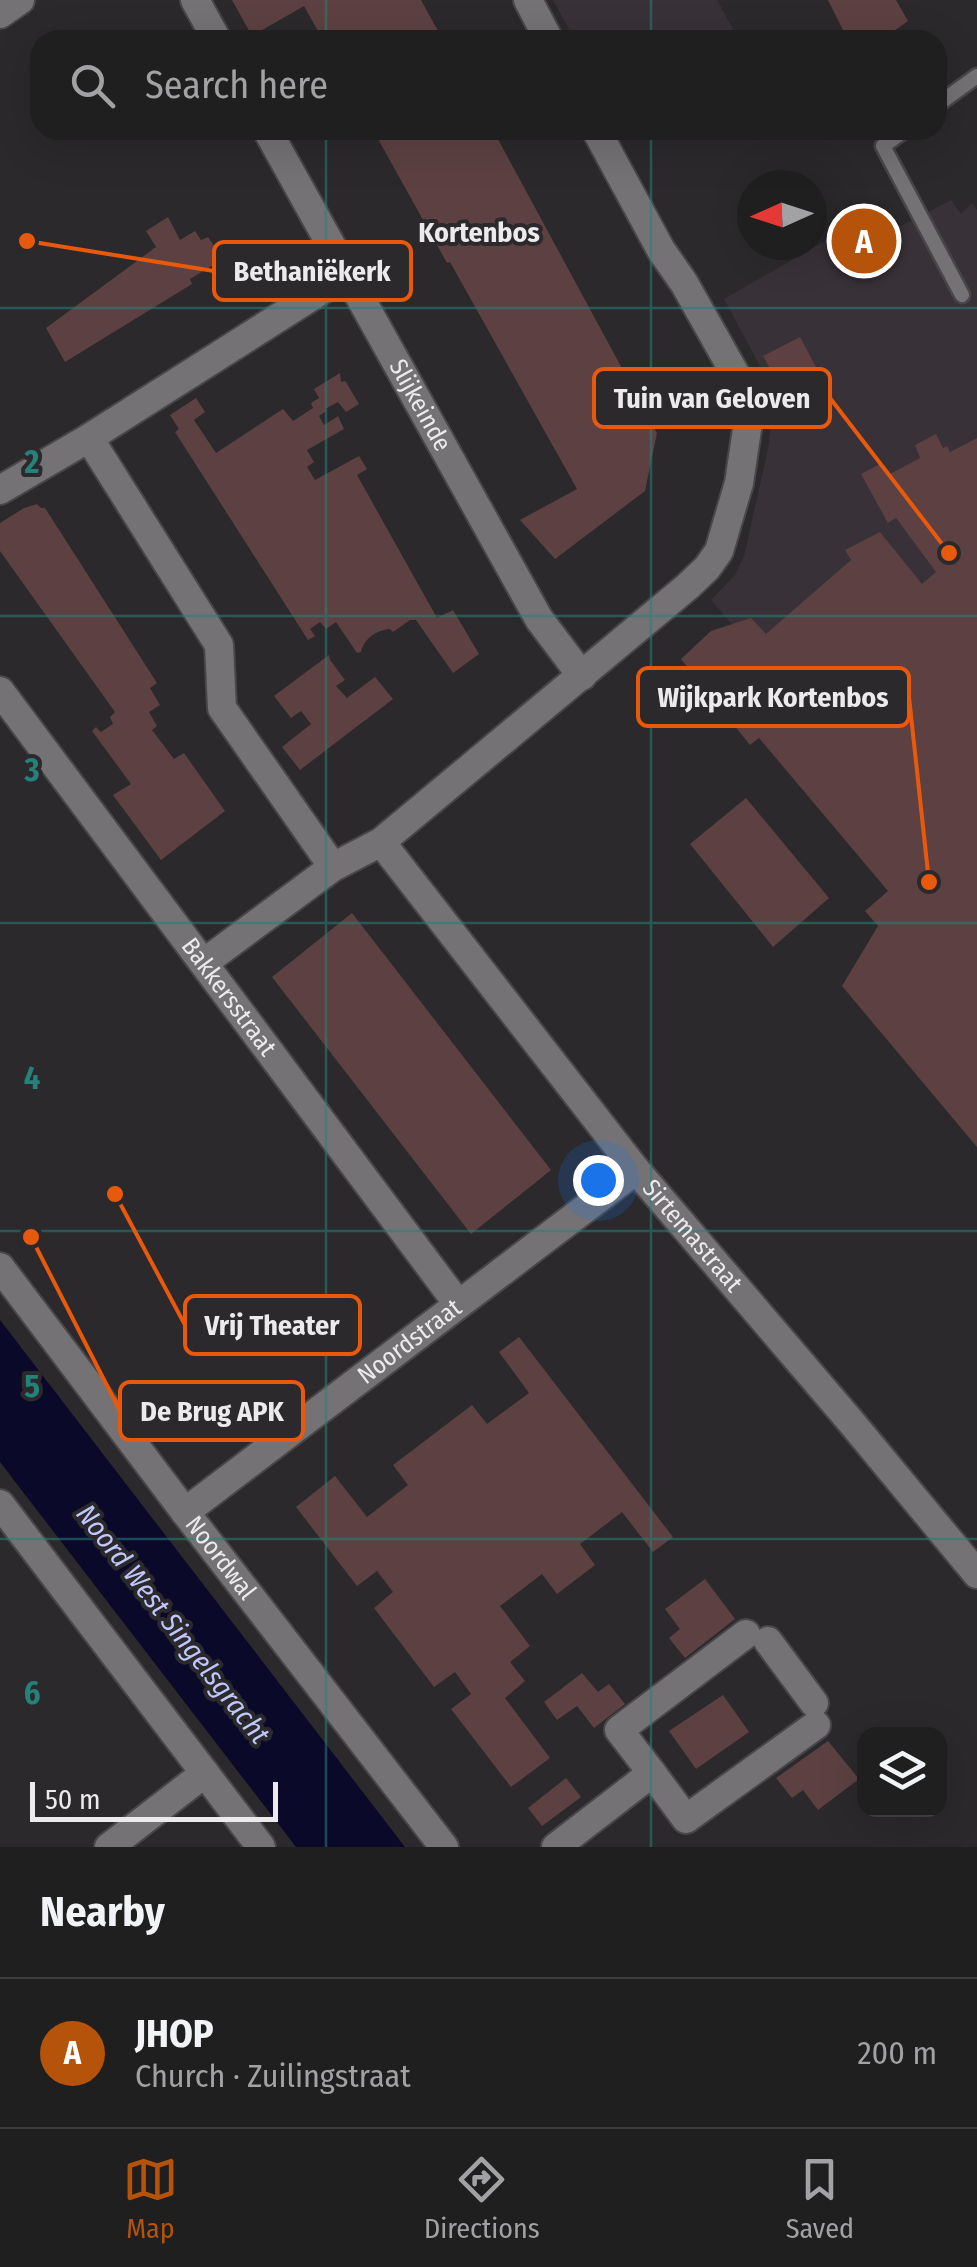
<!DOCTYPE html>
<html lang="en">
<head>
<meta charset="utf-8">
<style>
	:root { --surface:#201f20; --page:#2d2c2d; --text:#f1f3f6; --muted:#a2a2a5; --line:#3d3d3e; --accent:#b45309 }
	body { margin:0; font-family:"Fira Sans Condensed",sans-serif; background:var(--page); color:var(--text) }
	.controls { position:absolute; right:30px; bottom:30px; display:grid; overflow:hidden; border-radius:20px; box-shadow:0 10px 40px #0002 }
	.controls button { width:90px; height:90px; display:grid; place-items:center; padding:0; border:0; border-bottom:2px solid var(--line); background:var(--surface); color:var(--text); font:50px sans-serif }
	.compass { position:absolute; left:737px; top:170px; width:90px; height:90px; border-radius:50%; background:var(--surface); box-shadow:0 10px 40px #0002; rotate:267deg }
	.scale { position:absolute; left:30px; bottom:25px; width:248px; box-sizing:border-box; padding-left:10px; border:5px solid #eceaec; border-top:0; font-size:28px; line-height:35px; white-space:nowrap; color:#eceaec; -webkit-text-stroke:8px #2b292b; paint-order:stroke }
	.you { position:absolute; left:598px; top:1180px; width:35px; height:35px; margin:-25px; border:8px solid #fff; border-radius:50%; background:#1a73e8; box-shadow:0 0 0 15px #1a73e833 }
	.badge { display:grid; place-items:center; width:65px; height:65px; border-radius:50%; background:var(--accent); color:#fff; font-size:32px; font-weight:700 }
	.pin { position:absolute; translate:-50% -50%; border:5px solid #fff; box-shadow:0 2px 10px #0006 }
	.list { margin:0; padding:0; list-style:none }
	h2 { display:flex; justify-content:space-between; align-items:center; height:130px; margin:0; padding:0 40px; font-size:42px }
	h2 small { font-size:32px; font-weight:400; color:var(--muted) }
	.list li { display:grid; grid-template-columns:65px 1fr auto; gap:30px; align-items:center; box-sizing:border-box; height:150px; padding:0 40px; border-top:2px solid var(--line) }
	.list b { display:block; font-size:38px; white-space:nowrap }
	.list p { margin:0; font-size:32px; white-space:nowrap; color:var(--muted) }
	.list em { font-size:32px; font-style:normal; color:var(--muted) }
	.icon { flex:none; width:55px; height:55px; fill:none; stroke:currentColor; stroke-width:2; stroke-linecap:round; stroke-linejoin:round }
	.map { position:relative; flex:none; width:977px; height:1847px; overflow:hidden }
	.search { position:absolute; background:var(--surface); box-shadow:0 10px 40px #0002; left:30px; right:30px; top:30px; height:110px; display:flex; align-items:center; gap:25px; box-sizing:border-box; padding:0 35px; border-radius:30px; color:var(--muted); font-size:38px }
	.sheet { height:280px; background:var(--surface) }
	nav { display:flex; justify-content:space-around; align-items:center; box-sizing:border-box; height:140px; border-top:2px solid var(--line); background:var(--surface); font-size:28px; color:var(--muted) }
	nav a { display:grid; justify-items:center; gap:5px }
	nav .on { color:var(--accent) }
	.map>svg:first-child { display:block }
	.built { fill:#383137 }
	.green { fill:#5d4142 }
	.water { fill:#0b092a }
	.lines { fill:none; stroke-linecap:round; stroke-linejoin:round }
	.service-casing { stroke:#484648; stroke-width:19 }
	.minor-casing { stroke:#484648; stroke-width:32 }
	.service { stroke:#757275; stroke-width:14 }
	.minor { stroke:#757275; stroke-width:28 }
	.grid { fill:none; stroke:#25827b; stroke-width:2.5; stroke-opacity:0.55 }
	.labels { text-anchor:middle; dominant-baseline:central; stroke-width:8; stroke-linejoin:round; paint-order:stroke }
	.street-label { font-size:25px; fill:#eceaec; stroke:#2b292b }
	.neighbourhood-label { font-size:28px; font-weight:bold; fill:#eceaec; stroke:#2b292b }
	.water-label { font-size:28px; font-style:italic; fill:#bfc7fd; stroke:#2b292b }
	.grid-label { font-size:32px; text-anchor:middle; font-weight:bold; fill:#25827b; stroke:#2b292b; stroke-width:8; stroke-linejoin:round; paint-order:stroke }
	.leader { fill:none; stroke:#e8590c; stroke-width:4 }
	.callout-dot { fill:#e8590c; stroke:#2b292b; stroke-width:4 }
	.callout { fill:#2b292b; stroke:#e8590c; stroke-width:4 }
	.callout-label { font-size:28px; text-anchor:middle; font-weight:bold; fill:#eceaec }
</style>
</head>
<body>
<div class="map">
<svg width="977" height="1847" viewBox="0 0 977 1847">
	<rect width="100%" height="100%" fill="#2b292b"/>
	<g class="built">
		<path d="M 553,0 L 717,0 L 739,40 L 575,40 Z"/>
		<path d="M 951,200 L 961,214 L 972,203 L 977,210 L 977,438 L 950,452 L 943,448 L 936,435 L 915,445 L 921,458 L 889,475 L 881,463 L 889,523 L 895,517 L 937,572 L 922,584 L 845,550 L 851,560 L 833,577 L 761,659 L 711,600 L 735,575 L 744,556 L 768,449 L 773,405 L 767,379 L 724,299 L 848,228 L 859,248 Z"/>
	</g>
	<g class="green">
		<path d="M 232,0 L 421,0 L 443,40 L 323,40 L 304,6 L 252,36 Z"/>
		<path d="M 828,0 L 896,0 L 908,21 L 881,40 L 848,40 Z"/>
		<path d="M 373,130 L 493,130 L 657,433 L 645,491 L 555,559 L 520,520 L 577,489 L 450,262 L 447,263 Z"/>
		<path d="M 168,217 L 180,240 L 195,231 L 201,240 L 208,237 L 223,259 L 190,279 L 192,284 L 65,362 L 46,328 L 156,247 L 146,231 Z"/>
		<path d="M 800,337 L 816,367 L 780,386 L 763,356 Z"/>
		<path d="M 340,373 L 341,382 L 345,381 L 346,382 L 359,404 L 346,412 L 338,402 L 325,409 L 326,411 L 319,416 L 324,425 L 338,416 L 344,429 L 307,450 L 314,462 L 307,467 L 315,480 L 359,456 L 367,469 L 357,475 L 437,618 L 453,610 L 479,654 L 453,673 L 416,620 L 410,620 L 393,632 L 390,629 C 376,630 364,639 361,652 L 357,653 L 336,622 L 326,629 L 320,622 L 310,629 L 315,636 L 308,640 L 175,432 L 179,429 L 170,415 L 196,398 L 205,412 L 194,420 L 216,453 L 283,409 L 293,421 L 313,408 L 311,403 L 319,398 L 314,389 Z"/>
		<path d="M 936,434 L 943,448 L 947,446 L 950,452 L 977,438 L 977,1147 L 842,986 L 878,926 L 865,911 L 888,891 L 759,738 L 750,745 L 681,659 L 711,631 L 751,618 L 766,634 L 851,560 L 845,550 L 880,532 L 922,584 L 936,572 L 896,518 L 888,523 L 861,474 L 882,463 L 890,474 L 920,458 L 915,445 Z"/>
		<path d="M 37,504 L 41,508 L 45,508 L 157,683 L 150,688 L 160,705 L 149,712 L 157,726 L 152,730 L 174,759 L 184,753 L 225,811 L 161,860 L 113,795 L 131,784 L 92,731 L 96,727 L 101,732 L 113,724 L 110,717 L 115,712 L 0,551 L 0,523 L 24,508 Z"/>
		<path d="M 329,655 L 330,660 L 345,680 L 336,686 L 347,698 L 375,677 L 393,699 L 300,770 L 282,747 L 311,724 L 301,711 L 291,718 L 274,696 Z"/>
		<path d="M 746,798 L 829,898 L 773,947 L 690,844 Z"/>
		<path d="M 352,913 L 551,1170 L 471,1234 L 272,977 Z"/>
		<path d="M 519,1337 L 673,1537 L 653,1552 L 622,1512 L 580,1544 L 595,1565 L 557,1594 L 542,1574 L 500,1606 L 530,1646 L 510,1662 L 525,1681 L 505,1698 L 550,1758 L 511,1787 L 451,1709 L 471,1694 L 455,1672 L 434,1687 L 374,1608 L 393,1592 L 377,1571 L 357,1586 L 296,1507 L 335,1476 L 367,1517 L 408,1485 L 393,1465 L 472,1405 L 487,1424 L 529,1393 L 499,1352 Z"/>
		<path d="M 705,1579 L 735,1619 L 685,1658 L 669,1638 L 680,1629 L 665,1609 Z"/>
		<path d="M 582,1673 L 598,1692 L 609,1684 L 625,1704 L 594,1728 L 577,1706 L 557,1720 L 544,1702 Z"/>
		<path d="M 723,1695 L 749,1732 L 696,1769 L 669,1731 Z"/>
		<path d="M 828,1741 L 859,1779 L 818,1810 L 803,1790 L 792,1798 L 776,1778 Z"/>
		<path d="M 566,1778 L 581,1797 L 542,1826 L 528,1808 Z"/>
	</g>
	<path class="water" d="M 0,1320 L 405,1847 L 296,1847 L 0,1462 Z"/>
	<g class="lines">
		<defs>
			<g id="service">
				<path d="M 937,105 L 977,76"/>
				<path d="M 905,130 L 883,146 L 962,295"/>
			</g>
			<g id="minor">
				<path d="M 195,0 L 217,40"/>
				<path d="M 528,0 L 549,40"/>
				<path d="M 0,14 L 20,0"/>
				<path id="s1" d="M 267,130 L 539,619 L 582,676"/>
				<path d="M 89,438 L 219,645 L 222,708 L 333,867"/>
				<path d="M 0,490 L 89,438 L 347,274"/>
				<path id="s2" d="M 0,691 L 458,1304"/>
				<path id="s3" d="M 381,842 L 636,1170 L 852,1423 L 977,1574"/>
				<path d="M 205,962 L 333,867 L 381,842 L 687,587 L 707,568 L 719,551 L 739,483 L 749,416 L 742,386 L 684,283 L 661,250 L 596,130"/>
				<path id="s4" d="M 0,1267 L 185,1512 L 444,1847"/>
				<path d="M 0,1504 L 261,1847"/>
				<path id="s5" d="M 185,1512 L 636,1170"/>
				<path d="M 768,1641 L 814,1703"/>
				<path d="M 652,1773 L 686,1819 L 816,1725"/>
				<path d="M 109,1847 L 205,1773"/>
				<path d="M 556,1847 L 652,1773 L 619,1730 L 746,1634"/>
			</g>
		</defs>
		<use href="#service" class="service-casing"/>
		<use href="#minor" class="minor-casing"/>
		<use href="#service" class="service"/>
		<use href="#minor" class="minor"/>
	</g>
	<path class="grid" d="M 326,0 L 326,40M 651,0 L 651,40M 326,130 L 326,1847M 651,130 L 651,1847M 0,308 L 977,308M 0,616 L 977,616M 0,923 L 977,923M 0,1231 L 977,1231M 0,1539 L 977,1539"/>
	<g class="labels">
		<g class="street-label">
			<text stroke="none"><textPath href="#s1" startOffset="315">Slijkeinde</textPath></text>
			<text stroke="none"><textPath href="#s2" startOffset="382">Bakkersstraat</textPath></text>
			<text stroke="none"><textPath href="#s3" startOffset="502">Sirtemastraat</textPath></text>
			<text stroke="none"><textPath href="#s5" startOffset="282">Noordstraat</textPath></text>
			<text stroke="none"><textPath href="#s4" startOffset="365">Noordwal</textPath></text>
		</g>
		<g class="neighbourhood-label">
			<text x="479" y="232">Kortenbos</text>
		</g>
		<g class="water-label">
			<text transform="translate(173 1624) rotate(52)">Noord West Singelsgracht</text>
		</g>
	</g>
	<g class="grid-label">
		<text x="32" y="473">2</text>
		<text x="32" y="781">3</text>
		<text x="32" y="1089">4</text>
		<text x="32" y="1397">5</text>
		<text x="32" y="1704">6</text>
	</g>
	<path class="leader" d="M27 241L214 271M949 553L830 398M929 882L909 697M115 1194L185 1325M31 1237L120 1411"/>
	<g class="callout-dot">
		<circle cx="27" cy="241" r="10"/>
		<circle cx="949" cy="553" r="10"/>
		<circle cx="929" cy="882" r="10"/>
		<circle cx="115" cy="1194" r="10"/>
		<circle cx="31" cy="1237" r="10"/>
	</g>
	<g class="callout">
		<rect x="214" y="242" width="197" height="58" rx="10"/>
		<rect x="594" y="369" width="236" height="58" rx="10"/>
		<rect x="638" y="668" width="271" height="58" rx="10"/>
		<rect x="185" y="1296" width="175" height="58" rx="10"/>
		<rect x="120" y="1382" width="183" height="58" rx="10"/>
	</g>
	<g class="callout-label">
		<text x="312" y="281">Bethaniëkerk</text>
		<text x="712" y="408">Tuin van Geloven</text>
		<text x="773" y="707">Wijkpark Kortenbos</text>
		<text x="272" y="1335">Vrij Theater</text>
		<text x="212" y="1421">De Brug APK</text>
	</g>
</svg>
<div class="controls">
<button><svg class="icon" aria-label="layers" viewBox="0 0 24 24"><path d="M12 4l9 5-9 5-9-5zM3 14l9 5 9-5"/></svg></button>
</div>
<svg class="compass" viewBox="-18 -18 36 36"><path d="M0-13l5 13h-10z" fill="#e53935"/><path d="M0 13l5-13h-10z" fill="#a2a2a5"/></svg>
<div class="scale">50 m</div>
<div class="you"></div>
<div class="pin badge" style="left:864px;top:241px">A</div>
<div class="search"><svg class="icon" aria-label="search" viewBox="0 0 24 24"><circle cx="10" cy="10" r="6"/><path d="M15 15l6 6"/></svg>Search here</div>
</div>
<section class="sheet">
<h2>Nearby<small></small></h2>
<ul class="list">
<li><span class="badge">A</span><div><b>JHOP</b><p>Church · Zuilingstraat</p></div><em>200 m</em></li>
</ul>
</section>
<nav>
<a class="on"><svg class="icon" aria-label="map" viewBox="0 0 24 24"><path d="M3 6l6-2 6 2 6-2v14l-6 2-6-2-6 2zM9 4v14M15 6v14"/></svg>Map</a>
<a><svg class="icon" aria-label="directions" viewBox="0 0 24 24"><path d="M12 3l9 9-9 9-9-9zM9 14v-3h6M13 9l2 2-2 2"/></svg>Directions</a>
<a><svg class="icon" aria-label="saved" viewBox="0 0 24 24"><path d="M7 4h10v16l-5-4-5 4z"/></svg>Saved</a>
</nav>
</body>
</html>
